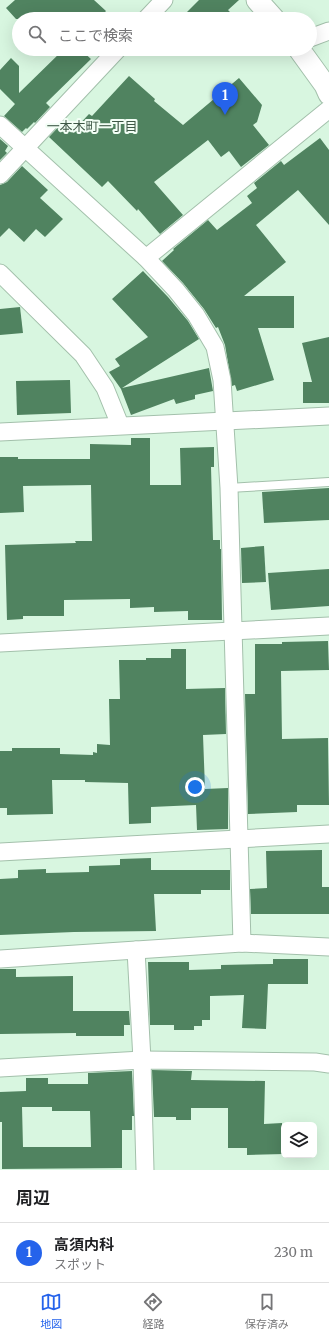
<!DOCTYPE html>
<html lang="ja">
<head>
<meta charset="utf-8">
<style>
	:root { --surface:#fff; --page:#f6f6f6; --text:#202124; --muted:#757577; --line:#e0e0e0; --accent:#2563eb }
	body { margin:0; font-family:Merriweather,"Noto Sans JP",serif; background:var(--page); color:var(--text) }
	.controls { position:absolute; right:12px; bottom:12px; display:grid; overflow:hidden; border-radius:6px; box-shadow:0 4px 16px #0002 }
	.controls button { width:36px; height:36px; display:grid; place-items:center; padding:0; border:0; border-bottom:1px solid var(--line); background:var(--surface); color:var(--text); font:20px sans-serif }
	.you { position:absolute; left:195px; top:787px; width:14px; height:14px; margin:-10px; border:3px solid #fff; border-radius:50%; background:#1a73e8; box-shadow:0 0 0 6px #1a73e833 }
	.badge { display:grid; place-items:center; width:26px; height:26px; border-radius:50%; background:var(--accent); color:#fff; font-size:13px; font-weight:700 }
	.pin { position:absolute; translate:-50% -33px; filter:drop-shadow(0 1px 2px #0008) }
	.pin::after { content:''; position:absolute; top:21px; width:14px; height:12px; background:inherit; clip-path:polygon(0 0,100% 0,50% 100%) }
	.list { margin:0; padding:0; list-style:none }
	h2 { display:flex; justify-content:space-between; align-items:center; height:52px; margin:0; padding:0 16px; font-size:17px }
	h2 small { font-size:13px; font-weight:400; color:var(--muted) }
	.list li { display:grid; grid-template-columns:26px 1fr auto; gap:12px; align-items:center; box-sizing:border-box; height:60px; padding:0 16px; border-top:1px solid var(--line) }
	.list b { display:block; font-size:15px; white-space:nowrap }
	.list p { margin:0; font-size:13px; white-space:nowrap; color:var(--muted) }
	.list em { font-size:13px; font-style:normal; color:var(--muted) }
	.icon { flex:none; width:22px; height:22px; fill:none; stroke:currentColor; stroke-width:2; stroke-linecap:round; stroke-linejoin:round }
	.map { position:relative; flex:none; width:329px; height:1170px; overflow:hidden }
	.search { position:absolute; background:var(--surface); box-shadow:0 4px 16px #0002; left:12px; right:12px; top:12px; height:44px; display:flex; align-items:center; gap:10px; box-sizing:border-box; padding:0 14px; border-radius:22px; color:var(--muted); font-size:15px }
	.sheet { height:112px; background:var(--surface) }
	nav { display:flex; justify-content:space-around; align-items:center; box-sizing:border-box; height:56px; border-top:1px solid var(--line); background:var(--surface); font-size:11px; color:var(--muted) }
	nav a { display:grid; justify-items:center; gap:2px }
	nav .on { color:var(--accent) }
	.map>svg:first-child { display:block }
	.building { fill:#508360; fill-rule:evenodd }
	.lines { fill:none; stroke-linecap:round; stroke-linejoin:round }
	.service-casing { stroke:#a3c0ab; stroke-width:10 }
	.minor-casing { stroke:#a3c0ab; stroke-width:19 }
	.tertiary-casing { stroke:#a3c0ab; stroke-width:23 }
	.service { stroke:#fff; stroke-width:8 }
	.minor { stroke:#fff; stroke-width:17 }
	.tertiary { stroke:#fff; stroke-width:21 }
	.labels { text-anchor:middle; dominant-baseline:central; stroke-width:4; stroke-linejoin:round; paint-order:stroke }
	.neighbourhood-label { font-size:13px; fill:#3e5846; stroke:#f2fef5 }
</style>
</head>
<body>
<div class="map">
<svg width="329" height="1170" viewBox="0 0 329 1170">
	<rect width="100%" height="100%" fill="#d8f6e0"/>
	<g class="building">
		<path d="M 15,0 L 94,0 L 106,11 L 99,19 L 54,19 L 46,12 L 39,19 L 16,19 L 6,8 Z"/>
		<path d="M 199,0 L 239,0 L 228,10 L 237,19 L 180,19 Z"/>
		<path d="M 64,49 L 80,49 L 91,59 L 46,103 L 50,107 L 35,123 L 34,122 L 27,129 L 26,128 L 22,132 L 4,116 L 15,104 L 0,89 L 0,70 L 11,58 L 19,66 L 19,93 Z"/>
		<path d="M 129,76 L 155,99 L 154,101 L 183,125 L 239,78 L 262,105 L 257,122 L 253,125 L 269,145 L 241,167 L 229,151 L 221,157 L 208,140 L 154,182 L 183,215 L 160,234 L 138,209 L 137,211 L 108,181 L 102,187 L 49,137 L 64,121 L 74,130 L 89,114 L 92,116 Z"/>
		<path d="M 320,138 L 329,150 L 329,225 L 298,190 L 256,225 L 286,262 L 244,296 L 294,296 L 294,328 L 258,328 L 274,380 L 237,391 L 235,385 L 232,386 L 225,345 L 218,327 L 216,328 L 204,309 L 183,283 L 162,261 L 174,250 L 173,249 L 208,220 L 217,230 L 252,203 L 247,196 L 257,188 L 254,183 L 281,161 L 284,165 Z"/>
		<path d="M 0,139 L 8,146 L 5,151 L 7,153 L 0,160 Z"/>
		<path d="M 22,166 L 48,190 L 40,198 L 63,219 L 45,237 L 36,229 L 24,242 L 9,228 L 0,237 L 0,185 L 7,182 Z"/>
		<path d="M 143,271 L 168,297 L 188,321 L 199,339 L 122,388 L 209,368 L 213,391 L 195,395 L 195,399 L 176,404 L 174,399 L 131,415 L 121,389 L 109,372 L 120,366 L 115,359 L 148,337 L 112,299 Z"/>
		<path d="M 20,307 L 23,333 L 0,335 L 0,309 Z"/>
		<path d="M 329,337 L 329,403 L 303,403 L 303,382 L 312,382 L 302,343 Z"/>
		<path d="M 70,380 L 71,413 L 17,415 L 16,381 Z"/>
		<path d="M 131,438 L 150,438 L 150,485 L 181,485 L 180,448 L 214,447 L 214,467 L 211,467 L 213,540 L 220,540 L 220,549 L 221,549 L 222,620 L 188,620 L 188,611 L 154,612 L 154,607 L 130,608 L 130,599 L 64,600 L 64,616 L 23,616 L 23,619 L 7,620 L 5,545 L 76,543 L 75,541 L 92,541 L 91,485 L 23,486 L 24,512 L 0,513 L 0,457 L 18,457 L 18,459 L 90,459 L 90,444 L 131,445 Z"/>
		<path d="M 329,488 L 329,520 L 264,523 L 262,492 Z"/>
		<path d="M 264,546 L 266,582 L 242,583 L 241,548 Z"/>
		<path d="M 329,569 L 329,606 L 271,610 L 268,573 Z"/>
		<path d="M 328,641 L 329,670 L 281,671 L 282,739 L 328,738 L 329,805 L 297,805 L 297,812 L 248,814 L 245,694 L 255,694 L 255,644 L 282,644 L 282,642 Z"/>
		<path d="M 171,649 L 186,649 L 186,689 L 225,688 L 226,734 L 203,735 L 205,789 L 228,788 L 228,829 L 197,830 L 196,805 L 151,807 L 151,823 L 129,824 L 128,783 L 85,782 L 85,780 L 52,780 L 53,814 L 7,815 L 7,808 L 0,808 L 0,751 L 12,751 L 12,748 L 60,748 L 60,754 L 93,755 L 93,752 L 97,753 L 97,744 L 110,745 L 109,699 L 120,699 L 119,660 L 146,660 L 146,658 L 171,658 Z"/>
		<path d="M 322,850 L 322,887 L 329,887 L 329,914 L 251,914 L 250,889 L 267,888 L 266,851 Z"/>
		<path d="M 151,858 L 151,870 L 230,870 L 230,890 L 201,890 L 201,894 L 154,894 L 156,931 L 74,932 L 0,935 L 0,879 L 18,878 L 18,870 L 46,869 L 46,873 L 89,872 L 89,866 L 120,865 L 120,859 Z"/>
		<path d="M 273,959 L 308,959 L 308,984 L 268,984 L 266,1029 L 242,1028 L 244,995 L 210,996 L 210,1020 L 202,1020 L 202,1026 L 194,1026 L 194,1030 L 174,1030 L 174,1025 L 150,1025 L 148,962 L 189,962 L 189,970 L 221,969 L 221,965 L 273,964 Z"/>
		<path d="M 0,969 L 16,969 L 16,977 L 73,976 L 73,1011 L 129,1011 L 130,1025 L 124,1025 L 124,1036 L 76,1036 L 76,1033 L 0,1034 Z"/>
		<path d="M 152,1070 L 192,1071 L 191,1080 L 265,1081 L 264,1124 L 282,1123 L 282,1132 L 284,1132 L 284,1154 L 247,1155 L 247,1148 L 228,1148 L 228,1108 L 191,1108 L 191,1120 L 176,1120 L 176,1117 L 154,1117 Z"/>
		<path d="M 132,1071 L 134,1116 L 132,1116 L 132,1130 L 122,1130 L 122,1168 L 2,1169 L 2,1122 L 0,1122 L 0,1092 L 26,1091 L 26,1078 L 48,1078 L 48,1084 L 88,1084 L 88,1073 ZM 22,1107 L 52,1107 L 52,1111 L 90,1111 L 91,1147 L 23,1147 Z"/>
	</g>
	<g class="lines">
		<defs>
			<path id="service" d="M 229,488 L 329,482"/>
			<g id="minor">
				<path d="M 146,19 L 164,0"/>
				<path d="M 310,38 L 329,31"/>
				<path d="M 0,125 L 146,258 L 176,290 L 196,315 L 215,347 L 222,380 L 229,488 L 242,943"/>
				<path d="M 0,175 L 118,49"/>
				<path d="M 146,258 L 329,109"/>
				<path d="M 0,273 L 83,355 L 105,388 L 120,425"/>
				<path d="M 0,432 L 329,416"/>
				<path d="M 0,643 L 329,626"/>
				<path d="M 0,852 L 329,834"/>
				<path d="M 136,950 L 142,1060 L 145,1170"/>
				<path d="M 0,959 L 242,943 L 329,947"/>
				<path d="M 0,1068 L 142,1060 L 315,1062 L 329,1064"/>
			</g>
			<g id="tertiary">
				<path d="M 257,0 L 274,19"/>
				<path d="M 299,49 L 325,85 L 329,94"/>
			</g>
		</defs>
		<use href="#service" class="service-casing"/>
		<use href="#minor" class="minor-casing"/>
		<use href="#tertiary" class="tertiary-casing"/>
		<use href="#service" class="service"/>
		<use href="#minor" class="minor"/>
		<use href="#tertiary" class="tertiary"/>
	</g>
	<g class="labels">
		<g class="neighbourhood-label">
			<text x="92" y="126">一本木町一丁目</text>
		</g>
	</g>
</svg>
<div class="controls">
<button><svg class="icon" aria-label="layers" viewBox="0 0 24 24"><path d="M12 4l9 5-9 5-9-5zM3 14l9 5 9-5"/></svg></button>
</div>
<div class="you"></div>
<div class="pin badge" style="left:225px;top:115px">1</div>
<div class="search"><svg class="icon" aria-label="search" viewBox="0 0 24 24"><circle cx="10" cy="10" r="6"/><path d="M15 15l6 6"/></svg>ここで検索</div>
</div>
<section class="sheet">
<h2>周辺<small></small></h2>
<ul class="list">
<li><span class="badge">1</span><div><b>高須内科</b><p>スポット</p></div><em>230 m</em></li>
</ul>
</section>
<nav>
<a class="on"><svg class="icon" aria-label="map" viewBox="0 0 24 24"><path d="M3 6l6-2 6 2 6-2v14l-6 2-6-2-6 2zM9 4v14M15 6v14"/></svg>地図</a>
<a><svg class="icon" aria-label="directions" viewBox="0 0 24 24"><path d="M12 3l9 9-9 9-9-9zM9 14v-3h6M13 9l2 2-2 2"/></svg>経路</a>
<a><svg class="icon" aria-label="saved" viewBox="0 0 24 24"><path d="M7 4h10v16l-5-4-5 4z"/></svg>保存済み</a>
</nav>
</body>
</html>
